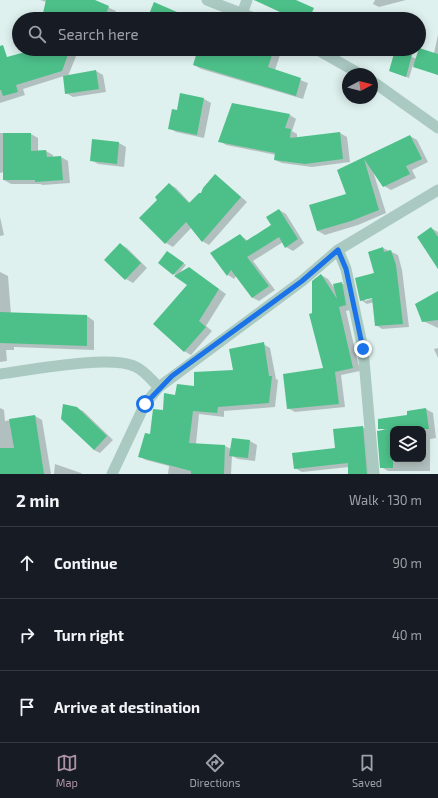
<!DOCTYPE html>
<html lang="en">
<head>
<meta charset="utf-8">
<style>
	:root { --surface:#171b24; --page:#20242c; --text:#f1f3f6; --muted:#9ea1a6; --line:#363941; --accent:#ac94a6 }
	body { margin:0; font-family:"Exo 2",sans-serif; background:var(--page); color:var(--text) }
	.controls { position:absolute; right:12px; bottom:12px; display:grid; overflow:hidden; border-radius:8px; box-shadow:0 2px 10px #0003 }
	.controls button { width:36px; height:36px; display:grid; place-items:center; padding:0; border:0; border-bottom:1px solid var(--line); background:var(--surface); color:var(--text); font:20px sans-serif }
	.compass { position:absolute; left:342px; top:68px; width:36px; height:36px; border-radius:50%; background:var(--surface); box-shadow:0 2px 10px #0003; rotate:83deg }
	.stop { position:absolute; width:12px; height:12px; margin:-9px; border:3px solid #1a73e8; border-radius:50%; background:#fff }
	.stop.end { background:#1a73e8; border-color:#fff; box-shadow:0 1px 4px #0008 }
	.list { margin:0; padding:0; list-style:none }
	h2 { display:flex; justify-content:space-between; align-items:center; height:52px; margin:0; padding:0 16px; font-size:17px }
	h2 small { font-size:13px; font-weight:400; color:var(--muted) }
	.list li { display:grid; grid-template-columns:26px 1fr auto; gap:12px; align-items:center; box-sizing:border-box; height:72px; padding:0 16px; border-top:1px solid var(--line) }
	.list b { display:block; font-size:15px; white-space:nowrap }
	.list em { font-size:13px; font-style:normal; color:var(--muted) }
	.icon { flex:none; width:22px; height:22px; fill:none; stroke:currentColor; stroke-width:2; stroke-linecap:round; stroke-linejoin:round }
	.map { position:relative; flex:none; width:438px; height:474px; overflow:hidden }
	.search { position:absolute; background:var(--surface); box-shadow:0 2px 10px #0003; left:12px; right:12px; top:12px; height:44px; display:flex; align-items:center; gap:10px; box-sizing:border-box; padding:0 14px; border-radius:22px; color:var(--muted); font-size:15px }
	.sheet { height:268px; background:var(--surface) }
	nav { display:flex; justify-content:space-around; align-items:center; box-sizing:border-box; height:56px; border-top:1px solid var(--line); background:var(--surface); font-size:11px; color:var(--muted) }
	nav a { display:grid; justify-items:center; gap:2px }
	nav .on { color:var(--accent) }
	.map>svg:first-child { display:block }
	.shadow { fill:#0003; fill-rule:evenodd }
	.building { fill:#4dc089 }
	.lines { fill:none; stroke-linecap:round; stroke-linejoin:round }
	.minor { stroke:#aac9c1; stroke-width:11 }
	.route { stroke:#1a73e8; stroke-width:5 }
</style>
</head>
<body>
<div class="map">
<svg width="438" height="474" viewBox="0 0 438 474">
	<rect width="100%" height="100%" fill="#def1ee"/>
	<g class="shadow">
		<path d="M 40,0 L 92,0 L 116,11 L 113,17 L 118,19 L 54,19 L 55,17 L 44,13 L 46,2 Z"/>
		<path d="M 375,0 L 406,0 L 379,7 L 373,4 Z"/>
		<path d="M 438,35 L 438,75 L 413,65 L 409,78 L 390,71 L 396,51 L 417,59 L 434,53 Z"/>
		<path d="M 42,49 L 79,49 L 68,76 L 96,71 L 103,75 L 106,92 L 73,97 L 66,93 L 64,76 L 23,89 L 25,95 L 0,103 L 0,61 Z"/>
		<path d="M 200,49 L 282,49 L 275,70 L 308,83 L 303,99 L 201,69 L 194,65 Z"/>
		<path d="M 364,49 L 378,49 L 377,54 Z"/>
		<path d="M 204,99 L 211,103 L 204,138 L 176,132 L 169,128 L 178,111 Z"/>
		<path d="M 290,115 L 296,119 L 292,131 L 297,134 L 297,139 L 340,133 L 347,137 L 350,162 L 312,167 L 282,163 L 275,160 L 276,155 L 226,145 L 220,141 Z"/>
		<path d="M 0,133 L 31,134 L 38,138 L 38,151 L 46,151 L 53,155 L 53,158 L 61,157 L 68,161 L 70,183 L 43,185 L 40,184 L 11,184 L 4,180 L 4,172 L 0,173 Z"/>
		<path d="M 410,136 L 417,140 L 428,162 L 412,170 L 416,178 L 391,190 L 384,186 L 373,171 L 386,213 L 358,225 L 325,235 L 318,231 L 347,195 L 339,171 Z"/>
		<path d="M 93,140 L 119,143 L 126,147 L 124,167 L 98,164 L 91,160 Z"/>
		<path d="M 216,175 L 247,202 L 209,245 L 202,241 L 192,227 L 173,247 L 166,243 L 159,200 L 169,184 L 176,188 L 190,203 L 202,194 Z"/>
		<path d="M 279,210 L 286,214 L 304,243 L 293,251 L 286,247 L 283,242 L 253,261 L 275,290 L 259,301 L 253,298 L 236,276 L 234,279 L 228,275 L 211,253 L 240,235 L 248,241 L 272,225 Z"/>
		<path d="M 0,217 L 4,235 L 0,236 Z"/>
		<path d="M 431,228 L 438,232 L 438,266 Z"/>
		<path d="M 120,244 L 127,248 L 147,268 L 133,283 L 126,279 L 105,260 Z"/>
		<path d="M 383,248 L 398,255 L 402,270 L 409,327 L 382,329 L 376,325 L 374,302 L 367,304 L 361,300 L 375,274 ZM 377,297 L 365,301 L 365,299 Z"/>
		<path d="M 171,254 L 186,265 L 180,272 L 189,268 L 226,294 L 206,326 L 212,331 L 191,355 L 184,351 L 189,285 L 174,274 Z"/>
		<path d="M 0,272 L 8,276 L 11,314 L 87,316 L 94,321 L 94,350 L 14,347 L 14,350 L 6,350 L 7,361 L 0,362 Z"/>
		<path d="M 321,275 L 328,279 L 335,289 L 341,283 L 348,287 L 353,309 L 346,311 L 360,371 L 341,375 L 345,407 L 295,412 L 288,408 L 325,369 L 313,314 Z"/>
		<path d="M 438,292 L 438,328 L 423,321 Z"/>
		<path d="M 263,344 L 270,348 L 276,379 L 278,380 L 275,407 L 224,411 L 224,417 L 199,414 L 196,444 L 225,446 L 231,449 L 250,441 L 257,445 L 255,461 L 238,459 L 232,456 L 231,474 L 168,474 L 169,466 L 146,460 L 139,456 L 163,411 L 176,396 L 234,371 Z"/>
		<path d="M 438,348 L 438,358 L 434,349 Z"/>
		<path d="M 0,408 L 4,410 L 5,421 L 35,416 L 42,420 L 51,474 L 0,474 Z"/>
		<path d="M 76,408 L 83,411 L 113,440 L 100,453 L 94,450 Z"/>
		<path d="M 426,409 L 433,413 L 436,438 L 430,439 L 430,471 L 388,471 L 381,467 L 384,424 ZM 393,429 L 423,429 L 423,459 L 393,459 Z"/>
		<path d="M 362,427 L 369,430 L 373,474 L 349,474 L 349,467 L 302,472 L 295,468 L 336,449 Z"/>
		<path d="M 55,464 L 81,473 L 82,474 L 54,474 Z"/>
	</g>
	<g class="building">
		<path d="M 46,0 L 95,0 L 109,6 L 104,19 L 67,19 L 43,13 Z"/>
		<path d="M 254,0 L 296,0 L 314,8 L 309,19 L 295,19 Z"/>
		<path d="M 154,2 L 193,19 L 147,19 Z"/>
		<path d="M 3,45 L 7,57 L 36,49 L 70,49 L 62,71 L 16,85 L 18,92 L 3,96 L 1,90 L 0,90 L 0,46 Z"/>
		<path d="M 419,48 L 438,54 L 438,75 L 413,67 Z"/>
		<path d="M 198,49 L 274,49 L 268,67 L 301,78 L 296,96 L 193,65 Z"/>
		<path d="M 395,50 L 412,55 L 406,77 L 389,71 Z"/>
		<path d="M 96,70 L 99,89 L 65,94 L 63,76 Z"/>
		<path d="M 180,93 L 204,98 L 197,135 L 168,129 L 172,109 L 177,110 Z"/>
		<path d="M 232,103 L 290,114 L 285,128 L 291,129 L 290,138 L 340,132 L 343,159 L 305,164 L 274,160 L 275,153 L 218,142 Z"/>
		<path d="M 3,133 L 31,133 L 31,151 L 46,150 L 47,157 L 61,156 L 63,180 L 35,182 L 35,180 L 3,180 Z"/>
		<path d="M 410,135 L 422,159 L 406,166 L 410,174 L 383,187 L 364,159 L 379,210 L 351,221 L 317,231 L 309,205 L 346,194 L 337,170 Z"/>
		<path d="M 92,139 L 119,142 L 117,164 L 90,161 Z"/>
		<path d="M 215,174 L 241,197 L 202,242 L 186,222 L 165,244 L 139,218 L 157,200 L 155,197 L 169,183 L 189,203 L 199,193 L 201,193 L 203,188 Z"/>
		<path d="M 279,209 L 298,239 L 285,248 L 279,237 L 247,257 L 269,286 L 252,298 L 231,270 L 227,276 L 210,253 L 240,234 L 246,241 L 271,225 L 266,217 Z"/>
		<path d="M 431,227 L 438,237 L 438,269 L 417,237 Z"/>
		<path d="M 120,243 L 141,263 L 125,280 L 104,260 Z"/>
		<path d="M 383,247 L 384,252 L 391,250 L 396,265 L 403,324 L 375,326 L 372,298 L 360,301 L 355,278 L 374,273 L 368,252 Z"/>
		<path d="M 167,251 L 184,263 L 173,275 L 158,263 Z"/>
		<path d="M 189,267 L 219,289 L 199,321 L 206,327 L 184,352 L 153,324 L 187,285 L 174,276 Z"/>
		<path d="M 321,274 L 337,299 L 333,284 L 342,282 L 346,305 L 339,307 L 353,368 L 335,372 L 339,404 L 287,409 L 283,374 L 323,368 L 309,314 L 312,313 L 312,281 Z"/>
		<path d="M 438,291 L 438,320 L 422,322 L 415,304 Z"/>
		<path d="M 0,312 L 87,315 L 87,346 L 0,343 Z"/>
		<path d="M 264,342 L 269,376 L 272,376 L 269,403 L 218,407 L 217,413 L 193,411 L 189,443 L 225,445 L 224,474 L 191,474 L 191,471 L 138,457 L 145,433 L 150,434 L 153,409 L 163,410 L 164,393 L 175,395 L 177,384 L 194,386 L 194,372 L 233,370 L 229,349 Z"/>
		<path d="M 63,404 L 77,407 L 107,436 L 94,450 L 61,419 Z"/>
		<path d="M 426,408 L 429,429 L 393,429 L 393,468 L 380,468 L 377,431 L 388,429 L 378,429 L 378,419 L 407,415 L 407,411 Z"/>
		<path d="M 35,415 L 44,474 L 0,474 L 0,448 L 14,448 L 9,419 Z"/>
		<path d="M 363,426 L 367,474 L 348,474 L 348,463 L 294,469 L 292,453 L 335,448 L 333,429 Z"/>
		<path d="M 232,438 L 250,440 L 248,458 L 229,456 Z"/>
	</g>
	<g class="lines">
		<g class="minor">
			<path d="M 207,0 L 256,19"/>
			<path d="M 242,14 L 247,0"/>
			<path d="M 316,49 L 360,74"/>
			<path d="M 372,81 L 438,128"/>
			<path d="M 338,250 L 346,269 L 363,349 L 374,474"/>
			<path d="M 0,374 C 30,370 112,354 136,367 C 145,371 152,381 159,387"/>
			<path d="M 112,474 L 145,404 L 159,387 L 302,281 L 338,250 L 438,190"/>
		</g>
	</g>
	<g class="lines">
		<path class="route" d="M 145,404 L 172,376 L 302,281 L 338,250 L 346,269 L 363,349"/>
	</g>
</svg>
<div class="controls">
<button><svg class="icon" aria-label="layers" viewBox="0 0 24 24"><path d="M12 4l9 5-9 5-9-5zM3 14l9 5 9-5"/></svg></button>
</div>
<svg class="compass" viewBox="-18 -18 36 36"><path d="M0-13l5 13h-10z" fill="#e53935"/><path d="M0 13l5-13h-10z" fill="#9ea1a6"/></svg>
<div class="stop" style="left:145px;top:404px"></div>
<div class="stop end" style="left:363px;top:349px"></div>
<div class="search"><svg class="icon" aria-label="search" viewBox="0 0 24 24"><circle cx="10" cy="10" r="6"/><path d="M15 15l6 6"/></svg>Search here</div>
</div>
<section class="sheet">
<h2>2 min<small>Walk · 130 m</small></h2>
<ul class="list">
<li><svg class="icon" aria-label="ahead" viewBox="0 0 24 24"><path d="M12 20V5M6 11l6-6 6 6"/></svg><div><b>Continue</b></div><em>90 m</em></li>
<li><svg class="icon" aria-label="right" viewBox="0 0 24 24"><path d="M7 20v-9h11M14 6l5 5-5 5"/></svg><div><b>Turn right</b></div><em>40 m</em></li>
<li><svg class="icon" aria-label="arrive" viewBox="0 0 24 24"><path d="M6 21V4h12l-3 4 3 4H6"/></svg><div><b>Arrive at destination</b></div></li>
</ul>
</section>
<nav>
<a class="on"><svg class="icon" aria-label="map" viewBox="0 0 24 24"><path d="M3 6l6-2 6 2 6-2v14l-6 2-6-2-6 2zM9 4v14M15 6v14"/></svg>Map</a>
<a><svg class="icon" aria-label="directions" viewBox="0 0 24 24"><path d="M12 3l9 9-9 9-9-9zM9 14v-3h6M13 9l2 2-2 2"/></svg>Directions</a>
<a><svg class="icon" aria-label="saved" viewBox="0 0 24 24"><path d="M7 4h10v16l-5-4-5 4z"/></svg>Saved</a>
</nav>
</body>
</html>
